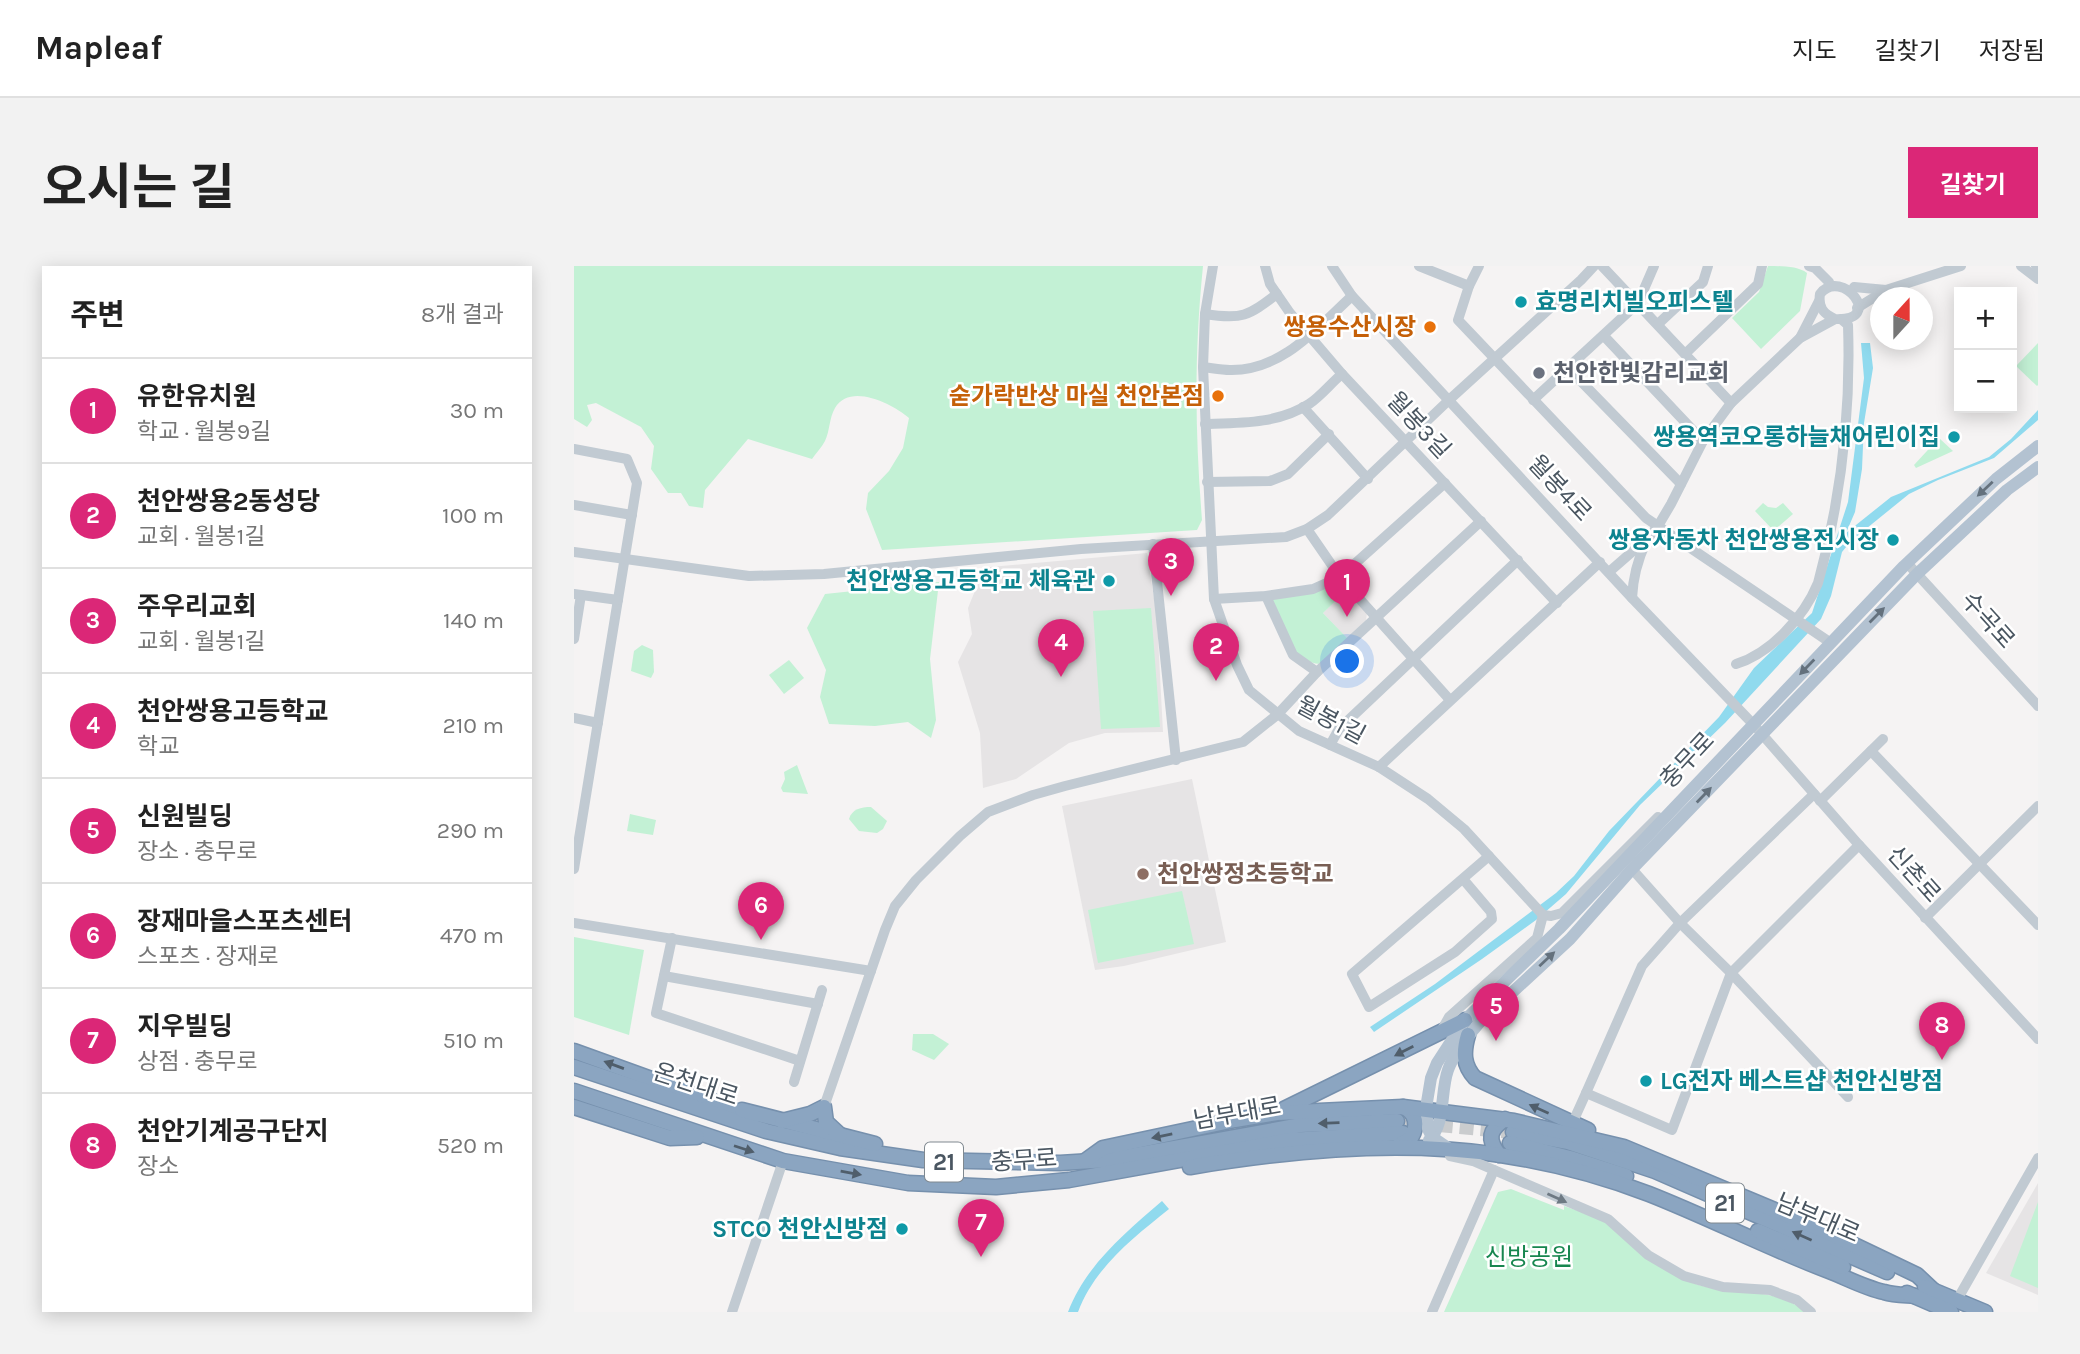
<!DOCTYPE html>
<html lang="ko">
<head>
<meta charset="utf-8">
<style>
	:root { --surface:#fff; --page:#f2f2f2; --text:#222; --muted:#767676; --line:#e0e0e0; --accent:#db2777 }
	body { margin:0; font-family:Karla,"Noto Sans KR",sans-serif; background:var(--page); color:var(--text) }
	.controls { position:absolute; right:21px; top:21px; display:grid; overflow:hidden; border-radius:0px; box-shadow:0 4px 18px #0003 }
	.controls button { width:63px; height:63px; display:grid; place-items:center; padding:0; border:0; border-bottom:2px solid var(--line); background:var(--surface); color:var(--text); font:35px sans-serif }
	.compass { position:absolute; left:1296px; top:21px; width:63px; height:63px; border-radius:50%; background:var(--surface); box-shadow:0 4px 18px #0003; rotate:21deg }
	.you { position:absolute; left:774px; top:396px; width:24px; height:24px; margin:-18px; border:5px solid #fff; border-radius:50%; background:#1a73e8; box-shadow:0 0 0 10px #1a73e833 }
	.badge { display:grid; place-items:center; width:46px; height:46px; border-radius:50%; background:var(--accent); color:#fff; font-size:23px; font-weight:700 }
	.pin { position:absolute; translate:-50% -58px; filter:drop-shadow(0 2px 4px #0008) }
	.pin::after { content:''; position:absolute; top:37px; width:24px; height:21px; background:inherit; clip-path:polygon(0 0,100% 0,50% 100%) }
	.list { margin:0; padding:0; list-style:none }
	h2 { display:flex; justify-content:space-between; align-items:center; height:91px; margin:0; padding:0 28px; font-size:30px }
	h2 small { font-size:23px; font-weight:400; color:var(--muted) }
	.list li { display:grid; grid-template-columns:46px 1fr auto; gap:21px; align-items:center; box-sizing:border-box; height:105px; padding:0 28px; border-top:2px solid var(--line) }
	.list b { display:block; font-size:26px; white-space:nowrap }
	.list p { margin:0; font-size:23px; white-space:nowrap; color:var(--muted) }
	.list em { font-size:23px; font-style:normal; color:var(--muted) }
	.map { position:relative; flex:none; width:1464px; height:1046px; overflow:hidden; border-radius:0px }
	header { display:flex; align-items:center; gap:42px; box-sizing:border-box; height:98px; padding:0 35px; background:var(--surface); border-bottom:2px solid var(--line) }
	header strong { font-size:33px }
	nav { display:flex; gap:38px; margin-inline-start:auto; font-size:24px }
	.intro { display:flex; align-items:center; justify-content:space-between; box-sizing:border-box; height:168px; padding:0 42px }
	h1 { margin:0; font-size:49px }
	.button { padding:18px 32px; border-radius:0px; background:var(--accent); color:#fff; font-size:24px; font-weight:700 }
	main { display:flex; gap:42px; padding:0 42px }
	aside { flex:1; background:var(--surface); border-radius:0px; box-shadow:0 4px 18px #0003 }
	.map>svg:first-child { display:block }
	.education { fill:#e6e4e5 }
	.green { fill:#c3f1d5 }
	.water { fill:#90daee }
	.lines { fill:none; stroke-linecap:round; stroke-linejoin:round }
	.highway-tunnel { stroke:#caccce; stroke-width:14; stroke-dasharray:14 7; stroke-linecap:butt }
	.highway-casing { stroke:#7690ad; stroke-width:17 }
	.minor { stroke:#c1cad2; stroke-width:10 }
	.major { stroke:#b3c2d1; stroke-width:12 }
	.highway { stroke:#8ba5c1; stroke-width:14 }
	.oneway { fill:#64717d }
	.oneway2 { fill:#505e6b }
	.oneway3 { fill:#6e7983 }
	.culture-dot { fill:#0f9aa8; stroke:#fff; stroke-width:2.5 }
	.food-dot { fill:#e8710a; stroke:#fff; stroke-width:2.5 }
	.worship-dot { fill:#6b7280; stroke:#fff; stroke-width:2.5 }
	.education-dot { fill:#8d6e63; stroke:#fff; stroke-width:2.5 }
	.labels { text-anchor:middle; dominant-baseline:central; stroke-width:5; stroke-linejoin:round; paint-order:stroke }
	.shield { fill:#fff; stroke:#808990; stroke-width:2 }
	.shield-label { font-size:23px; font-weight:bold; fill:#4a5661 }
	.culture-label { font-size:24px; font-weight:bold; fill:#0d838f; stroke:#fff; text-anchor:end }
	.food-label { font-size:24px; font-weight:bold; fill:#c56008; stroke:#fff; text-anchor:end }
	.worship-label { font-size:24px; font-weight:bold; fill:#5b616d; stroke:#fff; text-anchor:start }
	.street-label { font-size:24px; fill:#4a5661; stroke:#fff }
	.education-label { font-size:24px; font-weight:bold; fill:#785e54; stroke:#fff; text-anchor:start }
	.park-label { font-size:24px; fill:#17864f; stroke:#fff }
</style>
</head>
<body>
<header>
<strong>Mapleaf</strong>
<nav><a>지도</a><a>길찾기</a><a>저장됨</a></nav>
</header>
<div class="intro"><h1>오시는 길</h1><a class="button">길찾기</a></div>
<main>
<aside>
<h2>주변<small>8개 결과</small></h2>
<ul class="list">
<li><span class="badge">1</span><div><b>유한유치원</b><p>학교 · 월봉9길</p></div><em>30 m</em></li>
<li><span class="badge">2</span><div><b>천안쌍용2동성당</b><p>교회 · 월봉1길</p></div><em>100 m</em></li>
<li><span class="badge">3</span><div><b>주우리교회</b><p>교회 · 월봉1길</p></div><em>140 m</em></li>
<li><span class="badge">4</span><div><b>천안쌍용고등학교</b><p>학교</p></div><em>210 m</em></li>
<li><span class="badge">5</span><div><b>신원빌딩</b><p>장소 · 충무로</p></div><em>290 m</em></li>
<li><span class="badge">6</span><div><b>장재마을스포츠센터</b><p>스포츠 · 장재로</p></div><em>470 m</em></li>
<li><span class="badge">7</span><div><b>지우빌딩</b><p>상점 · 충무로</p></div><em>510 m</em></li>
<li><span class="badge">8</span><div><b>천안기계공구단지</b><p>장소</p></div><em>520 m</em></li>
</ul>
</aside>
<div class="map">
<svg width="1464" height="1046" viewBox="0 0 1464 1046">
	<rect width="100%" height="100%" fill="#f5f3f3"/>
	<g class="education">
		<path d="M 573,287 L 583,352 L 589,466 L 531,467 L 495,477 L 442,513 L 409,522 L 406,467 L 384,396 L 398,368 L 394,342 L 405,315 L 416,301 Z"/>
		<path d="M 773,324 L 793,347 L 792,354 L 774,373 L 749,347 Z"/>
		<path d="M 618,513 L 652,676 L 550,700 L 521,704 L 488,540 Z"/>
		<path d="M 1464,917 L 1464,1029 L 1412,1007 Z"/>
	</g>
	<g class="green">
		<path d="M 0,0 L 629,0 C 620,88 621,167 628,254 L 623,264 L 308,284 L 292,243 L 294,227 L 315,205 L 329,182 L 335,152 C 319,138 276,116 261,142 C 255,152 256,165 251,175 C 248,181 242,187 238,193 L 174,173 L 131,224 L 129,242 L 115,240 L 107,227 L 94,227 L 77,203 L 80,180 L 67,161 L 22,137 L 13,139 L 18,154 L 13,161 L 0,153 Z"/>
		<path d="M 1194,0 C 1207,0 1224,0 1233,7 L 1226,45 L 1187,83 L 1158,52 L 1185,26 Z"/>
		<path d="M 1464,77 L 1464,119 L 1463,120 L 1442,100 Z"/>
		<path d="M 1365,172 L 1379,185 L 1342,202 L 1340,199 Z"/>
		<path d="M 1189,237 L 1194,241 L 1202,242 L 1209,237 L 1219,248 L 1204,261 L 1198,263 L 1181,245 Z"/>
		<path d="M 764,314 L 773,324 L 749,347 L 774,373 L 747,398 C 716,397 708,359 698,335 L 699,332 Z"/>
		<path d="M 365,316 L 356,393 L 362,454 L 357,472 L 334,456 L 301,460 L 255,458 L 246,431 L 252,404 L 233,362 L 251,328 Z"/>
		<path d="M 577,342 L 586,461 L 527,463 L 519,345 Z"/>
		<path d="M 68,379 L 79,384 L 80,406 L 77,412 L 57,405 L 60,385 Z"/>
		<path d="M 215,394 L 230,412 L 210,428 L 195,409 Z"/>
		<path d="M 223,499 L 234,528 L 209,526 L 207,522 L 211,513 L 210,506 Z"/>
		<path d="M 297,541 L 313,555 L 309,563 L 303,567 L 285,565 L 275,553 C 278,543 287,541 297,541 Z"/>
		<path d="M 56,548 L 82,554 L 79,569 L 53,565 Z"/>
		<path d="M 608,625 L 620,678 L 524,697 L 514,644 Z"/>
		<path d="M 0,671 L 70,684 L 55,769 L 0,751 Z"/>
		<path d="M 339,768 L 359,768 L 375,778 L 360,794 L 338,784 Z"/>
		<path d="M 937,923 L 990,944 L 990,940 C 1003,945 1019,948 1031,956 C 1063,977 1079,1003 1119,1017 C 1158,1032 1197,1018 1232,1046 L 870,1046 L 924,926 Z"/>
		<path d="M 1464,936 L 1464,1022 L 1436,1010 Z"/>
	</g>
	<g class="water">
		<path d="M 1287,77 L 1296,77 L 1299,102 L 1290,157 L 1288,203 L 1281,246 L 1272,267 L 1317,231 L 1415,191 L 1437,173 L 1464,144 L 1464,154 L 1420,192 L 1364,214 L 1335,228 L 1277,275 L 1268,286 L 1257,330 L 1247,353 L 1151,457 L 1066,539 L 992,628 L 962,654 L 908,693 L 800,766 L 796,761 L 861,718 L 982,627 L 1000,610 L 1035,565 L 1145,451 L 1180,402 L 1238,347 L 1274,236 L 1290,112 Z"/>
		<path d="M 588,935 L 595,943 C 559,972 521,1001 504,1046 L 494,1046 C 512,999 551,967 588,935 Z"/>
	</g>
	<g class="lines">
		<path class="highway-tunnel" d="M 823,855 L 939,866"/>
		<defs>
			<g id="highway">
				<path d="M 894,769 C 889,786 889,799 901,812 L 1014,864"/>
				<path d="M 0,785 L 155,841 L 176,854"/>
				<path d="M 0,801 L 192,865 L 266,882 L 349,894 L 486,897 L 534,894 L 727,859 L 823,855"/>
				<path d="M 0,825 L 209,895 L 334,917 L 422,921 L 495,914 L 716,874 L 829,867"/>
				<path d="M 0,841 L 96,872 L 123,871"/>
				<path d="M 710,843 L 891,754"/>
				<path d="M 168,844 L 301,878"/>
				<path d="M 208,855 L 236,848 L 250,841 L 252,856 L 266,869"/>
				<path d="M 939,866 L 994,876 L 1081,905 L 1313,1006"/>
				<path d="M 936,877 L 996,892 L 1052,910"/>
				<path d="M 825,879 L 837,872 C 844,860 843,847 829,841"/>
				<path d="M 925,889 C 913,873 915,864 931,853"/>
				<path d="M 511,895 L 529,882 L 661,854 L 703,847 L 829,841 L 940,855 L 1050,881 L 1253,966 L 1343,1009 L 1359,1024"/>
				<path d="M 616,901 C 778,874 918,868 1075,928 C 1136,952 1194,982 1255,1005 C 1273,1012 1291,1022 1310,1026 C 1320,1029 1331,1029 1341,1030"/>
				<path d="M 1184,965 L 1269,1001"/>
				<path d="M 1351,1021 L 1411,1046"/>
				<path d="M 1333,1027 L 1377,1046"/>
			</g>
		</defs>
		<use href="#highway" class="highway-casing"/>
		<g class="minor">
			<path d="M 639,0 L 631,48 L 629,101 L 640,333 L 663,399 L 675,424 L 725,465 L 805,501 L 854,533 L 890,563 L 969,649 L 977,650 L 988,647 L 1084,551"/>
			<path d="M 691,0 L 696,18 L 716,47 L 768,108 L 983,337"/>
			<path d="M 758,0 L 778,30 L 1058,332 L 1179,458 L 1285,579 L 1464,773"/>
			<path d="M 845,0 L 895,20"/>
			<path d="M 905,0 L 895,20 L 884,54 L 1072,252 L 1257,377"/>
			<path d="M 1028,0 L 1157,137"/>
			<path d="M 1235,0 L 1241,2 L 1255,16"/>
			<path d="M 1447,0 L 1464,13"/>
			<path d="M 1462,0 L 1464,7"/>
			<path d="M 1280,21 L 1312,24"/>
			<path d="M 1283,42 L 1312,24 L 1387,0"/>
			<path d="M 631,48 C 668,54 674,50 703,28"/>
			<path d="M 1084,58 L 1129,16 L 1134,0"/>
			<path d="M 1030,70 L 1129,175"/>
			<path d="M 1226,72 L 1245,35"/>
			<path d="M 1112,87 L 1184,18 L 1188,0"/>
			<path d="M 629,101 C 638,102 647,104 656,104 C 708,105 743,62 778,30"/>
			<path d="M 993,101 L 1107,218"/>
			<path d="M 959,134 L 1064,37 L 1080,0"/>
			<path d="M 729,141 L 794,213"/>
			<path d="M 631,158 C 666,157 704,158 735,138 C 747,130 757,117 768,108"/>
			<path d="M 0,183 L 53,193 L 63,217 L 0,603"/>
			<path d="M 633,216 L 696,215 L 714,208 L 755,168"/>
			<path d="M 0,239 L 58,249"/>
			<path d="M 733,263 L 766,311 L 876,434"/>
			<path d="M 579,278 L 602,494"/>
			<path d="M 0,286 L 175,310 L 250,308 L 507,283 L 712,271 L 733,263 L 754,249 L 875,134 L 1007,14 L 1020,0"/>
			<path d="M 1333,297 L 1464,440"/>
			<path d="M 1035,306 L 1075,271 L 1084,260 L 1097,238 L 1129,175 L 1157,137 L 1226,72 L 1261,53 C 1312,56 1268,0 1246,28 C 1244,41 1249,48 1261,53"/>
			<path d="M 0,328 L 44,334"/>
			<path d="M 692,330 L 719,389 L 743,406"/>
			<path d="M 1058,332 C 1059,311 1063,295 1072,276"/>
			<path d="M 640,333 L 692,330 L 739,323 L 766,311 L 871,217"/>
			<path d="M 0,373 L 7,329"/>
			<path d="M 1162,398 C 1197,387 1230,351 1244,317 C 1267,233 1277,146 1274,59 L 1267,53"/>
			<path d="M 0,452 L 24,457"/>
			<path d="M 756,479 L 765,463 L 944,294"/>
			<path d="M 1297,485 L 1464,659"/>
			<path d="M 805,501 L 1026,296"/>
			<path d="M 1246,535 L 1309,473"/>
			<path d="M 1058,603 L 1106,657 L 1157,707 L 1285,579"/>
			<path d="M 889,613 L 917,646 L 918,653 L 881,686 L 795,741 L 778,708 L 915,590"/>
			<path d="M 1351,652 L 1464,540"/>
			<path d="M 0,657 L 297,705"/>
			<path d="M 98,672 L 82,747 L 226,795"/>
			<path d="M 90,710 L 244,738"/>
			<path d="M 866,767 L 875,751 L 963,672 L 969,649"/>
			<path d="M 220,816 L 248,724"/>
			<path d="M 1012,827 L 1068,700 L 1106,657 L 1240,528"/>
			<path d="M 250,841 L 311,664 L 321,640 L 342,614 L 386,570 L 414,546 L 459,529 L 491,520 L 669,476 L 703,449 L 743,406 L 907,255"/>
			<path d="M 998,858 L 1012,827 L 1098,864 L 1157,707 L 1274,831"/>
			<path d="M 876,890 L 899,895 L 1034,953 L 1074,989 L 1110,1010 L 1149,1021 L 1196,1024 L 1223,1034 L 1237,1046"/>
			<path d="M 1383,1034 L 1464,892"/>
			<path d="M 158,1046 L 209,895"/>
			<path d="M 858,1046 L 920,904"/>
		</g>
		<g class="major">
			<path d="M 855,874 C 872,858 866,826 874,804 C 880,787 893,771 905,757 L 996,673 L 1058,603 L 1343,308 L 1433,224 L 1464,201"/>
			<path d="M 874,882 L 858,871 L 854,863 L 852,842 L 857,812 L 863,797 L 891,754 L 985,663 L 1330,300 L 1422,213 L 1464,180"/>
		</g>
		<use href="#highway" class="highway"/>
	</g>
	<defs><path id="oneway-solid" d="M-6-.8H1V-3.2L6.5 0L1 3.2V.8H-6Z" transform="scale(1.75)"/></defs>
	<g class="oneway">
		<use href="#oneway-solid" transform="translate(1411 223) rotate(137)"/>
		<use href="#oneway-solid" transform="translate(1303 349) rotate(-45)"/>
		<use href="#oneway-solid" transform="translate(1233 401) rotate(134)"/>
		<use href="#oneway-solid" transform="translate(1130 529) rotate(-46)"/>
		<use href="#oneway-solid" transform="translate(973 693) rotate(-43)"/>
	</g>
	<g class="oneway2">
		<use href="#oneway-solid" transform="translate(830 785) rotate(153)"/>
		<use href="#oneway-solid" transform="translate(40 799) rotate(-160)"/>
		<use href="#oneway-solid" transform="translate(965 843) rotate(-156)"/>
		<use href="#oneway-solid" transform="translate(755 857) rotate(178)"/>
		<use href="#oneway-solid" transform="translate(588 870) rotate(168)"/>
		<use href="#oneway-solid" transform="translate(170 883) rotate(18)"/>
		<use href="#oneway-solid" transform="translate(277 907) rotate(10)"/>
		<use href="#oneway-solid" transform="translate(1228 970) rotate(-156)"/>
	</g>
	<use class="oneway3" href="#oneway-solid" transform="translate(983 932) rotate(24)"/>
	<g class="culture-dot">
		<circle cx="947" cy="36" r="7"/>
		<circle cx="1380" cy="171" r="7"/>
		<circle cx="1319" cy="274" r="7"/>
		<circle cx="535" cy="315" r="7"/>
		<circle cx="1072" cy="815" r="7"/>
		<circle cx="328" cy="963" r="7"/>
	</g>
	<g class="food-dot">
		<circle cx="856" cy="61" r="7"/>
		<circle cx="644" cy="130" r="7"/>
	</g>
	<circle class="worship-dot" cx="965" cy="107" r="7"/>
	<circle class="education-dot" cx="569" cy="608" r="7"/>
	<g class="labels">
		<g class="shield">
			<rect x="351" y="876.5" width="38" height="39" rx="5"/>
			<rect x="1132" y="917.5" width="38" height="39" rx="5"/>
		</g>
		<g class="shield-label">
			<text x="370" y="896">21</text>
			<text x="1151" y="937">21</text>
		</g>
		<g class="culture-label">
			<text x="961" y="36" text-anchor="start">효명리치빌오피스텔</text>
			<text x="1366" y="171">쌍용역코오롱하늘채어린이집</text>
			<text x="1305" y="274">쌍용자동차 천안쌍용전시장</text>
			<text x="521" y="315">천안쌍용고등학교 체육관</text>
			<text x="1086" y="815" text-anchor="start">LG전자 베스트샵 천안신방점</text>
			<text x="314" y="963">STCO 천안신방점</text>
		</g>
		<g class="food-label">
			<text x="842" y="61">쌍용수산시장</text>
			<text x="630" y="130">숟가락반상 마실 천안본점</text>
		</g>
		<g class="worship-label">
			<text x="979" y="107">천안한빛감리교회</text>
		</g>
		<g class="street-label">
			<text transform="translate(845 159) rotate(47)">월봉3길</text>
			<text transform="translate(986 222) rotate(47)">월봉4로</text>
			<text transform="translate(1414 354) rotate(48)">수곡로</text>
			<text transform="translate(757 454) rotate(28)">월봉1길</text>
			<text transform="translate(1113 494) rotate(-47)">충무로</text>
			<text transform="translate(1340 608) rotate(48)">신촌로</text>
			<text transform="translate(122 818) rotate(18)">온천대로</text>
			<text transform="translate(663 847) rotate(-10)">남부대로</text>
			<text transform="translate(450 894) rotate(-4)">충무로</text>
			<text transform="translate(1244 952) rotate(23)">남부대로</text>
		</g>
		<g class="education-label">
			<text x="583" y="608">천안쌍정초등학교</text>
		</g>
		<g class="park-label">
			<text x="955" y="991">신방공원</text>
		</g>
	</g>
</svg>
<div class="controls">
<button>+</button>
<button>−</button>
</div>
<svg class="compass" viewBox="-18 -18 36 36"><path d="M0-13l5 13h-10z" fill="#e53935"/><path d="M0 13l5-13h-10z" fill="#767676"/></svg>
<div class="you"></div>
<div class="pin badge" style="left:773px;top:351px">1</div>
<div class="pin badge" style="left:642px;top:415px">2</div>
<div class="pin badge" style="left:597px;top:330px">3</div>
<div class="pin badge" style="left:487px;top:411px">4</div>
<div class="pin badge" style="left:922px;top:775px">5</div>
<div class="pin badge" style="left:187px;top:674px">6</div>
<div class="pin badge" style="left:407px;top:991px">7</div>
<div class="pin badge" style="left:1368px;top:794px">8</div>
</div>
</main>
</body>
</html>
